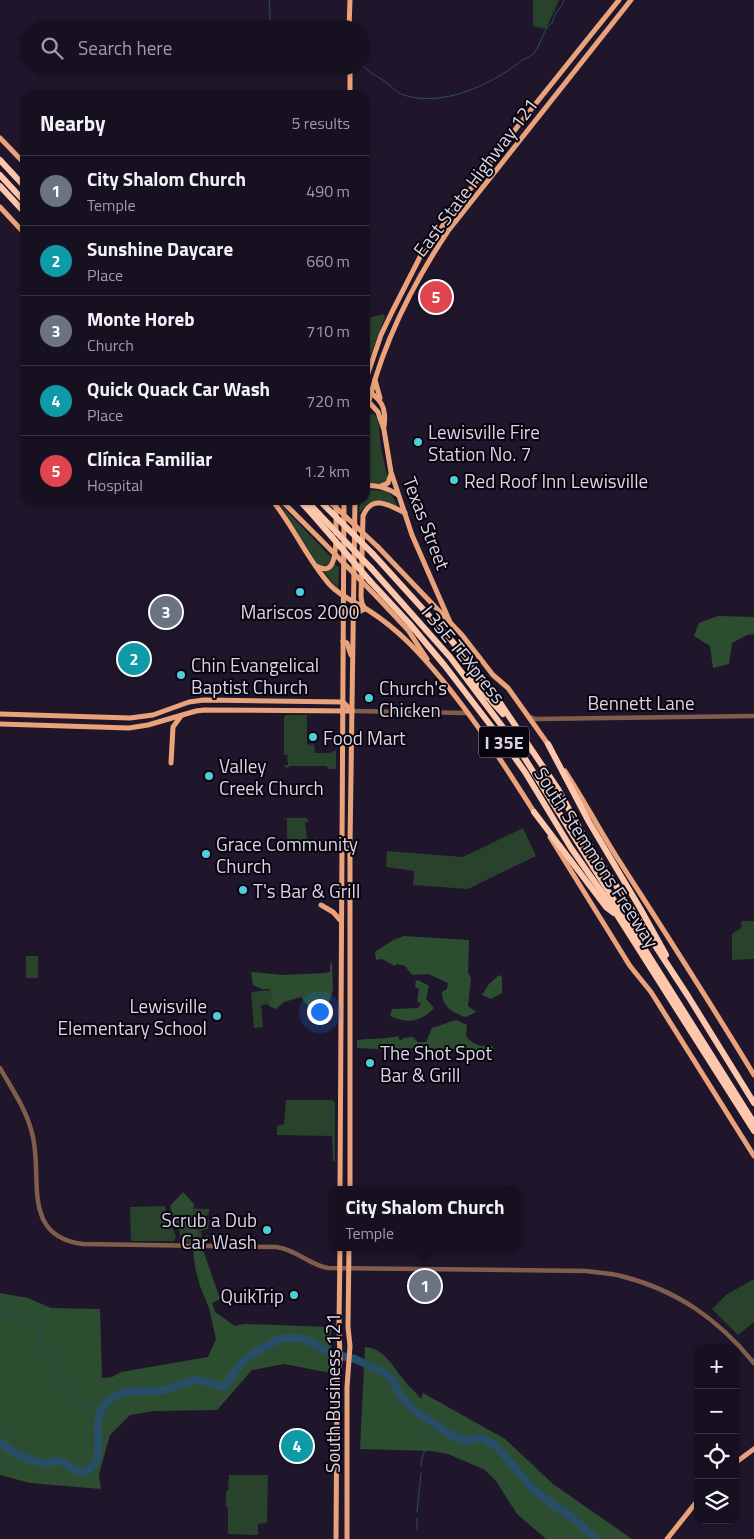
<!DOCTYPE html>
<html lang="en">
<head>
<meta charset="utf-8">
<style>
	:root { --surface:#171021; --page:#20192a; --text:#f1f3f6; --muted:#9e9da5; --line:#36303f; --accent:#7c3aed }
	body { margin:0; font-family:"Titillium Web",sans-serif; background:var(--page); color:var(--text) }
	.controls { position:absolute; right:15px; bottom:15px; display:grid; overflow:hidden; border-radius:10px; box-shadow:0 1px 4px #0004 }
	.controls button { width:45px; height:45px; display:grid; place-items:center; padding:0; border:0; border-bottom:1px solid var(--line); background:var(--surface); color:var(--text); font:25px sans-serif }
	.you { position:absolute; left:319px; top:1011px; width:18px; height:18px; margin:-12px; border:4px solid #fff; border-radius:50%; background:#1a73e8; box-shadow:0 0 0 8px #1a73e833 }
	.badge { display:grid; place-items:center; width:32px; height:32px; border-radius:50%; background:var(--accent); color:#fff; font-size:16px; font-weight:700 }
	.pin { position:absolute; translate:-50% -50%; border:2px solid #fff; box-shadow:0 1px 5px #0006 }
	.popup { position:absolute; left:329px; top:1186px; width:192px; height:65px; box-sizing:border-box; display:grid; place-content:center; border-radius:10px; background:var(--surface); filter:drop-shadow(0 1px 4px #0005); font-size:16px; white-space:nowrap; color:var(--muted) }
	.popup b { font-size:19px; color:var(--text) }
	.popup::after { content:''; position:absolute; left:50%; top:100%; margin-left:-10px; border:10px solid transparent; border-top-color:var(--surface) }
	.list { margin:0; padding:0; list-style:none }
	h2 { display:flex; justify-content:space-between; align-items:center; height:65px; margin:0; padding:0 20px; font-size:21px }
	h2 small { font-size:16px; font-weight:400; color:var(--muted) }
	.list li { display:grid; grid-template-columns:32px 1fr auto; gap:15px; align-items:center; box-sizing:border-box; height:70px; padding:0 20px; border-top:1px solid var(--line) }
	.list b { display:block; font-size:19px; white-space:nowrap }
	.list p { margin:0; font-size:16px; white-space:nowrap; color:var(--muted) }
	.list em { font-size:16px; font-style:normal; color:var(--muted) }
	.icon { flex:none; width:28px; height:28px; fill:none; stroke:currentColor; stroke-width:2; stroke-linecap:round; stroke-linejoin:round }
	.map { position:relative; flex:none; width:754px; height:1539px; overflow:hidden }
	.search { position:absolute; background:var(--surface); box-shadow:0 1px 4px #0004; left:20px; top:20px; width:350px; height:55px; display:flex; align-items:center; gap:12px; box-sizing:border-box; padding:0 18px; border-radius:28px; color:var(--muted); font-size:19px }
	.panel { position:absolute; background:var(--surface); box-shadow:0 1px 4px #0004; left:20px; top:90px; width:350px; height:415px; border-radius:15px }
	.map>svg:first-child { display:block }
	.green { fill:#29422c }
	.forest { fill:#2d4d31 }
	.lines { fill:none; stroke-linecap:round; stroke-linejoin:round }
	.stream { stroke:#284d66; stroke-width:1 }
	.river { stroke:#284d66; stroke-width:8 }
	.minor { stroke:#815e4b; stroke-width:4.5 }
	.major { stroke:#eaa27a; stroke-width:5 }
	.highway { stroke:#fcc7aa; stroke-width:6 }
	.major-bridge { stroke:#eaa27a; stroke-width:5 }
	.highway-bridge { stroke:#fcc7aa; stroke-width:6 }
	.poi-dot { fill:#52cbda; stroke:#07040d; stroke-width:2 }
	.labels { text-anchor:middle; dominant-baseline:central; stroke-width:4; stroke-linejoin:round; paint-order:stroke }
	.shield { fill:#07040d; stroke:#9b96a4; stroke-width:1 }
	.shield-label { font-size:18px; font-weight:bold; fill:#dad4e4 }
	.street-label { font-size:19px; fill:#dad4e4; stroke:#07040d }
	.poi-label { font-size:19px; fill:#dad4e4; stroke:#07040d; text-anchor:start }
</style>
</head>
<body>
<div class="map">
<svg width="754" height="1539" viewBox="0 0 754 1539">
	<rect width="100%" height="100%" fill="#1f162c"/>
	<g class="green">
		<path d="M 533,0 L 559,0 L 546,29 L 533,26 Z"/>
		<path d="M 365,312 L 369,313 L 369,318 L 384,314 L 385,317 L 365,369 Z"/>
		<path d="M 373,413 L 378,418 L 381,448 L 388,479 C 382,487 374,484 365,483 L 365,441 L 370,415 Z"/>
		<path d="M 365,490 C 386,491 390,487 398,508 C 390,504 376,498 367,504 C 364,506 362,511 359,513 L 360,500 L 365,500 Z"/>
		<path d="M 279,503 L 332,558 C 330,565 326,566 319,566 Z"/>
		<path d="M 335,565 L 339,567 L 338,589 L 324,572 L 332,568 Z"/>
		<path d="M 286,715 L 307,715 L 307,744 L 314,745 L 315,753 L 329,753 L 336,750 L 336,769 L 328,769 L 327,766 L 289,766 L 288,769 L 285,767 L 284,765 L 288,765 L 287,755 L 284,755 L 284,717 Z"/>
		<path d="M 284,818 L 307,818 L 309,822 L 305,822 L 307,840 L 326,840 L 292,841 L 287,844 L 287,819 Z"/>
		<path d="M 523,828 L 536,856 L 468,889 L 413,885 L 414,871 L 386,867 L 387,851 L 463,857 Z"/>
		<path d="M 742,921 L 754,921 L 754,959 L 732,960 L 732,934 L 741,928 Z"/>
		<rect x="26" y="956" width="12" height="22"/>
		<path d="M 269,990 L 277,996 L 272,1004 L 261,1005 L 263,1027 L 254,1028 L 251,992 Z"/>
		<path d="M 286,1100 L 332,1100 L 335,1102 L 335,1161 L 333,1161 L 332,1136 L 277,1135 L 277,1126 L 284,1124 Z"/>
		<path d="M 165,1206 C 166,1218 173,1226 176,1237 L 174,1241 L 131,1241 L 130,1207 Z"/>
		<path d="M 170,1208 L 209,1209 L 209,1213 L 205,1218 L 209,1220 L 208,1229 L 201,1231 L 202,1239 L 206,1238 L 206,1235 L 208,1236 L 208,1242 L 184,1242 L 181,1241 L 178,1225 L 172,1216 Z"/>
		<path d="M 754,1279 L 754,1322 L 738,1335 L 712,1309 L 726,1295 Z"/>
		<path d="M 229,1475 L 268,1475 L 267,1523 L 258,1524 L 258,1535 L 228,1534 L 228,1507 L 226,1507 L 226,1491 L 228,1491 Z"/>
	</g>
	<g class="forest">
		<path d="M 718,616 L 754,617 L 754,634 L 747,635 L 732,643 L 729,664 L 713,668 L 710,646 L 694,636 L 699,623 Z"/>
		<path d="M 404,936 L 469,940 L 468,972 L 471,978 L 468,1006 L 476,1012 L 466,1017 C 453,1013 442,1007 442,992 L 447,989 L 448,983 L 428,974 L 412,975 L 405,966 L 397,964 L 395,966 L 382,959 L 376,960 L 375,952 L 393,940 Z"/>
		<path d="M 332,962 L 333,990 L 329,1003 L 331,1014 C 316,1014 309,1009 301,997 L 284,1002 L 276,1009 L 269,1006 L 269,1002 L 274,997 L 271,994 L 270,989 L 262,989 L 253,985 L 251,972 L 283,975 L 325,973 L 330,972 L 330,965 Z"/>
		<path d="M 499,975 L 502,977 L 502,993 L 491,999 L 482,995 L 489,984 Z"/>
		<path d="M 416,980 L 420,981 L 429,986 L 426,999 L 434,1008 C 420,1022 409,1024 390,1016 L 392,1009 L 418,1008 L 421,1004 L 417,1001 L 419,989 L 415,987 Z"/>
		<path d="M 456,1020 L 467,1025 L 466,1036 C 474,1046 480,1046 492,1046 L 495,1050 L 402,1048 L 394,1050 L 357,1048 L 357,1040 C 371,1038 382,1040 398,1036 L 400,1041 L 404,1038 L 413,1037 L 418,1042 L 426,1042 L 432,1028 Z"/>
		<path d="M 183,1192 L 194,1204 L 191,1221 C 197,1228 198,1232 197,1242 L 190,1243 L 188,1229 L 182,1226 L 179,1214 L 173,1214 L 170,1206 Z"/>
		<path d="M 202,1247 L 220,1299 L 212,1303 L 215,1312 L 235,1326 L 244,1324 L 331,1327 L 331,1373 L 284,1364 L 252,1370 L 217,1410 L 155,1411 L 130,1415 L 110,1435 L 99,1474 L 101,1489 L 30,1483 L 0,1475 L 0,1293 L 28,1298 L 51,1308 L 100,1309 L 102,1378 L 112,1377 L 121,1372 L 208,1357 L 216,1339 L 209,1308 L 200,1286 L 195,1267 L 193,1250 Z"/>
		<path d="M 365,1347 C 384,1348 393,1367 404,1380 C 409,1387 416,1392 421,1399 L 423,1393 L 505,1439 L 553,1484 L 632,1539 L 546,1539 L 517,1514 L 496,1481 L 485,1470 L 448,1454 L 432,1451 L 360,1449 Z"/>
	</g>
	<g class="lines">
		<g class="stream">
			<path d="M 269,0 L 271,29"/>
			<path d="M 361,65 C 365,67 367,70 370,72 C 374,75 379,77 383,80 C 390,84 394,91 401,94 C 440,109 491,85 521,61 C 525,58 530,58 534,53 C 542,43 542,30 553,22 C 553,12 562,9 564,0"/>
			<path d="M 0,1311 C 11,1313 42,1323 42,1336 C 42,1344 38,1345 41,1355 L 48,1359 L 58,1362 L 64,1385 L 68,1386 C 74,1401 89,1406 103,1406"/>
			<path d="M 421,1466 C 421,1449 432,1441 443,1429"/>
			<path d="M 417,1512 L 421,1473"/>
			<path d="M 417,1518 L 417,1529"/>
		</g>
		<path class="river" d="M 0,1442 C 12,1453 31,1463 48,1463 C 52,1463 55,1460 59,1461 C 67,1462 74,1473 82,1472 C 85,1472 87,1471 89,1469 C 103,1458 97,1441 98,1427 C 98,1415 103,1404 112,1398 C 129,1387 145,1393 164,1390 C 175,1388 185,1381 196,1380 C 206,1379 215,1387 225,1387 L 237,1368 L 249,1356 L 279,1339 L 284,1338 L 300,1338 L 311,1342 L 332,1354 L 355,1359 L 385,1373 L 392,1379 L 400,1395 L 415,1411 L 439,1427 L 455,1437 L 468,1441 L 481,1437 L 496,1446 L 534,1490 L 557,1508 L 566,1512 L 596,1539"/>
		<g class="minor">
			<path d="M 352,711 L 467,713"/>
			<path d="M 529,717 L 535,719 L 754,716"/>
			<path d="M 0,1068 C 12,1089 26,1109 32,1133 C 44,1175 19,1236 83,1244 L 276,1247 C 296,1249 309,1265 328,1268 L 587,1271 C 598,1273 610,1273 621,1276 C 677,1290 718,1319 754,1363"/>
		</g>
		<g class="major">
			<path d="M 349,29 L 350,0"/>
			<path d="M 350,66 L 350,95"/>
			<path d="M 0,138 L 25,164"/>
			<path d="M 0,207 L 25,234"/>
			<path d="M 375,380 L 380,398"/>
			<path d="M 365,382 L 381,335 L 392,312 L 422,253 L 521,122 L 619,0"/>
			<path d="M 365,388 C 381,400 387,406 384,427"/>
			<path d="M 365,398 L 378,412 L 384,430 L 391,472 L 412,535 L 450,622"/>
			<path d="M 365,418 C 379,351 410,288 448,231 L 631,0"/>
			<path d="M 365,485 C 378,486 387,487 398,495"/>
			<path d="M 381,486 L 388,483 L 391,474"/>
			<path d="M 272,500 C 294,527 307,559 330,585 C 340,596 355,602 368,610 C 382,619 397,631 409,643 C 457,691 500,758 536,815"/>
			<path d="M 281,500 L 319,538"/>
			<path d="M 336,500 L 336,533"/>
			<path d="M 378,547 L 462,635 L 493,675 L 508,688 L 550,747"/>
			<path d="M 316,566 C 335,577 335,553 336,541"/>
			<path d="M 377,597 L 408,630 L 427,659"/>
			<path d="M 353,619 L 356,613 L 365,609 L 362,603 L 361,597 L 363,516 C 372,494 389,505 405,513"/>
			<path d="M 343,641 L 347,643 L 351,655"/>
			<path d="M 0,714 L 130,718 L 153,715 L 189,702 L 204,700 L 343,702 L 352,711"/>
			<path d="M 0,724 L 129,728 L 148,725 L 196,711 L 204,710 L 352,711"/>
			<path d="M 171,763 L 173,727 L 181,716"/>
			<path d="M 565,771 C 584,800 600,831 618,859 C 664,931 710,1002 754,1075"/>
			<path d="M 550,837 L 630,966 L 651,992 L 754,1156"/>
			<path d="M 321,905 L 333,912 L 341,921"/>
			<path d="M 340,1190 L 344,500"/>
			<path d="M 350,1190 L 350,844 L 355,500"/>
			<path d="M 735,1463 L 754,1449"/>
			<path d="M 336,1539 L 337,1387 L 340,1361 L 339,1326 L 340,1247"/>
			<path d="M 347,1539 L 347,1387 L 350,1346 L 348,1327 L 349,1247"/>
			<path d="M 667,1539 L 698,1500"/>
		</g>
		<g class="highway">
			<path d="M 0,160 L 25,187"/>
			<path d="M 0,175 L 25,202"/>
			<path d="M 0,186 L 25,213"/>
			<path d="M 299,500 L 312,514"/>
			<path d="M 306,500 L 319,514"/>
			<path d="M 373,554 L 451,640 L 488,685 L 558,789 L 583,835 L 688,996 L 754,1103"/>
			<path d="M 371,568 L 450,657 L 517,746 L 754,1123"/>
			<path d="M 370,581 L 409,623 L 445,666 L 508,748 L 525,772 L 571,848 L 610,904 L 754,1131"/>
			<path d="M 468,675 L 503,714"/>
			<path d="M 548,744 L 589,822 L 640,908 L 666,955"/>
			<path d="M 534,812 L 606,907 L 614,913"/>
		</g>
		<g class="major-bridge">
			<path d="M 328,500 L 378,547"/>
			<path d="M 319,538 L 377,597"/>
		</g>
		<g class="highway-bridge">
			<path d="M 321,502 L 373,554"/>
			<path d="M 312,514 L 370,581"/>
			<path d="M 319,514 L 371,568"/>
		</g>
	</g>
	<g class="poi-dot">
		<circle cx="418" cy="442" r="5"/>
		<circle cx="454" cy="480" r="5"/>
		<circle cx="300" cy="592" r="5"/>
		<circle cx="181" cy="675" r="5"/>
		<circle cx="369" cy="698" r="5"/>
		<circle cx="313" cy="737" r="5"/>
		<circle cx="209" cy="776" r="5"/>
		<circle cx="206" cy="854" r="5"/>
		<circle cx="243" cy="890" r="5"/>
		<circle cx="217" cy="1016" r="5"/>
		<circle cx="370" cy="1063" r="5"/>
		<circle cx="267" cy="1230" r="5"/>
		<circle cx="294" cy="1295" r="5"/>
	</g>
	<g class="labels">
		<rect class="shield" x="479" y="726.5" width="50" height="31" rx="4"/>
		<g class="shield-label">
			<text x="504" y="742">I 35E</text>
		</g>
		<g class="street-label">
			<text transform="translate(475 177) rotate(-53)">East State Highway 121</text>
			<text transform="translate(427 523) rotate(69)">Texas Street</text>
			<text transform="translate(464 654) rotate(51)">I 35E TEXpress</text>
			<text x="641" y="702">Bennett Lane</text>
			<text transform="translate(597 857) rotate(57)">South Stemmons Freeway</text>
			<text transform="translate(332 1393) rotate(-90)">South Business 121</text>
		</g>
		<g class="poi-label">
			<text x="428" y="431">Lewisville Fire<tspan x="428" dy="22">Station No. 7</tspan></text>
			<text x="464" y="480">Red Roof Inn Lewisville</text>
			<text x="300" y="611" text-anchor="middle">Mariscos 2000</text>
			<text x="191" y="664">Chin Evangelical<tspan x="191" dy="22">Baptist Church</tspan></text>
			<text x="379" y="687">Church's<tspan x="379" dy="22">Chicken</tspan></text>
			<text x="323" y="737">Food Mart</text>
			<text x="219" y="765">Valley<tspan x="219" dy="22">Creek Church</tspan></text>
			<text x="216" y="843">Grace Community<tspan x="216" dy="22">Church</tspan></text>
			<text x="253" y="890">T's Bar &amp; Grill</text>
			<text x="207" y="1005" text-anchor="end">Lewisville<tspan x="207" dy="22">Elementary School</tspan></text>
			<text x="380" y="1052">The Shot Spot<tspan x="380" dy="22">Bar &amp; Grill</tspan></text>
			<text x="257" y="1219" text-anchor="end">Scrub a Dub<tspan x="257" dy="22">Car Wash</tspan></text>
			<text x="284" y="1295" text-anchor="end">QuikTrip</text>
		</g>
	</g>
</svg>
<div class="controls">
<button>+</button>
<button>−</button>
<button><svg class="icon" aria-label="locate" viewBox="0 0 24 24"><circle cx="12" cy="12" r="6"/><path d="M12 2v4M12 18v4M2 12h4M18 12h4"/></svg></button>
<button><svg class="icon" aria-label="layers" viewBox="0 0 24 24"><path d="M12 4l9 5-9 5-9-5zM3 14l9 5 9-5"/></svg></button>
</div>
<div class="you"></div>
<div class="pin badge" style="left:425px;top:1286px;background:#6b7280">1</div>
<div class="popup"><b>City Shalom Church</b>Temple</div>
<div class="pin badge" style="left:134px;top:659px;background:#0f9aa8">2</div>
<div class="pin badge" style="left:166px;top:612px;background:#6b7280">3</div>
<div class="pin badge" style="left:297px;top:1446px;background:#0f9aa8">4</div>
<div class="pin badge" style="left:436px;top:297px;background:#e0444e">5</div>
<div class="search"><svg class="icon" aria-label="search" viewBox="0 0 24 24"><circle cx="10" cy="10" r="6"/><path d="M15 15l6 6"/></svg>Search here</div>
<section class="panel">
<h2>Nearby<small>5 results</small></h2>
<ul class="list">
<li><span class="badge" style="background:#6b7280">1</span><div><b>City Shalom Church</b><p>Temple</p></div><em>490 m</em></li>
<li><span class="badge" style="background:#0f9aa8">2</span><div><b>Sunshine Daycare</b><p>Place</p></div><em>660 m</em></li>
<li><span class="badge" style="background:#6b7280">3</span><div><b>Monte Horeb</b><p>Church</p></div><em>710 m</em></li>
<li><span class="badge" style="background:#0f9aa8">4</span><div><b>Quick Quack Car Wash</b><p>Place</p></div><em>720 m</em></li>
<li><span class="badge" style="background:#e0444e">5</span><div><b>Clínica Familiar</b><p>Hospital</p></div><em>1.2 km</em></li>
</ul>
</section>
</div>
</body>
</html>
